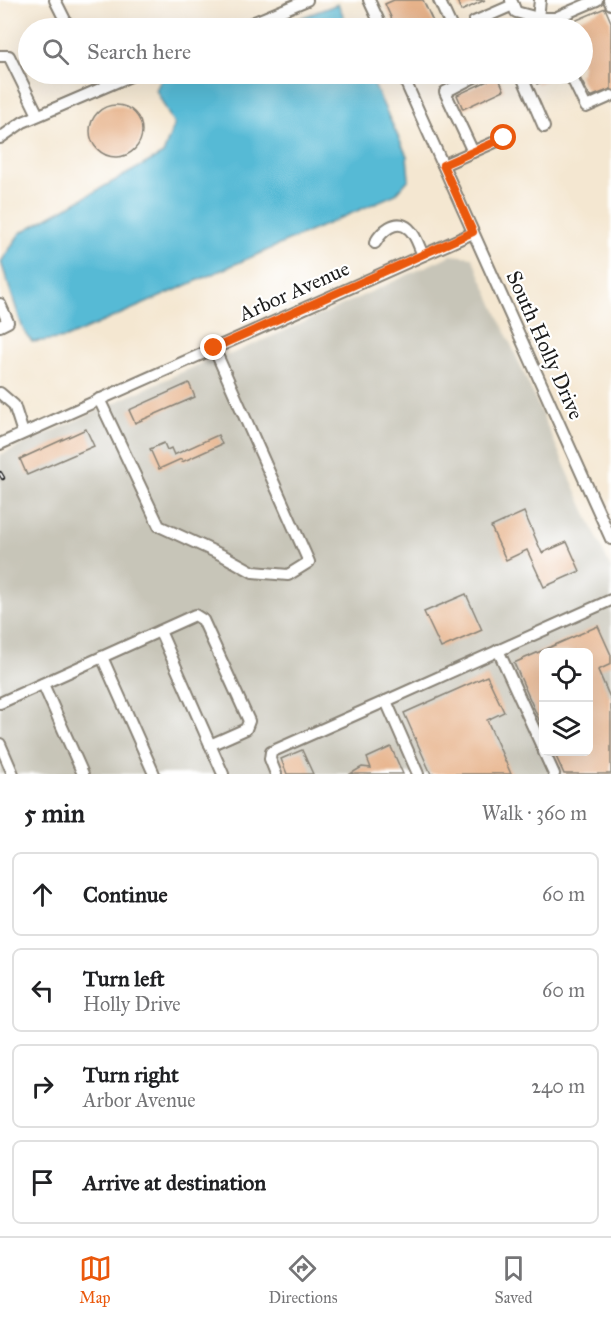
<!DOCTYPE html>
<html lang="en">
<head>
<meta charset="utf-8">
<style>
	:root { --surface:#fff; --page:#f6f6f6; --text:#202124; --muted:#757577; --line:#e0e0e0; --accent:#ea580c }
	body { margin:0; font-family:"IM FELL Great Primer",serif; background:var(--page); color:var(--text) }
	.controls { position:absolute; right:18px; bottom:18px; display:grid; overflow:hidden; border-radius:9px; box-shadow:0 6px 24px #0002 }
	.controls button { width:54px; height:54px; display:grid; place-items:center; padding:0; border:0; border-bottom:2px solid var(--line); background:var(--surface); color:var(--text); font:30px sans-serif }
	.stop { position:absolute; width:18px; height:18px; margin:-14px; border:4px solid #ea580c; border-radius:50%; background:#fff }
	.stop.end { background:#ea580c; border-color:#fff; box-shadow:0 2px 6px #0008 }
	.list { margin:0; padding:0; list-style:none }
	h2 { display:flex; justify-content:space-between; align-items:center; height:78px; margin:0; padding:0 24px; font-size:26px }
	h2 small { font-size:20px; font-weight:400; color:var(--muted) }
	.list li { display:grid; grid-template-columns:39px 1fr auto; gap:18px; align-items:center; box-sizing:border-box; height:84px; margin:0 12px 12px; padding:0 12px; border:2px solid var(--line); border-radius:9px }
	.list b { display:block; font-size:22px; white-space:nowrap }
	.list p { margin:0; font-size:20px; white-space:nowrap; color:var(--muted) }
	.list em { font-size:20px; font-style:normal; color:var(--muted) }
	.icon { flex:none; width:33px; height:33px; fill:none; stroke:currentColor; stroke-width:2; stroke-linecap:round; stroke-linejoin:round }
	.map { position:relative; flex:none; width:611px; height:774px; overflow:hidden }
	.search { position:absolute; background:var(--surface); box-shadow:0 6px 24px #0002; left:18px; right:18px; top:18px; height:66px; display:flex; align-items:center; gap:15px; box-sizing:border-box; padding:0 21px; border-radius:33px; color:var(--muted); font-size:22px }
	.sheet { height:462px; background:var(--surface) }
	nav { display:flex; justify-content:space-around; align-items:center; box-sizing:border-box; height:84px; border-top:2px solid var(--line); background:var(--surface); font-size:16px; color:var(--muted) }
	nav a { display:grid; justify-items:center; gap:3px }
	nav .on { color:var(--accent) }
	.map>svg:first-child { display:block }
	.industrial { fill:#c7c5b8; fill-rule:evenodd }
	.water { fill:#56bad5; stroke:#396b78; stroke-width:1.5 }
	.building { fill:#e7b38b }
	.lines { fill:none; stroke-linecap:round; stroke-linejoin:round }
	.minor-casing { stroke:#888276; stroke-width:14 }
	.minor { stroke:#fff; stroke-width:10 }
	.rail-casing { stroke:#1c1c1c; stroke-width:4.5 }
	.rail { stroke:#fff; stroke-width:2; stroke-dasharray:7; stroke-linecap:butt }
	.route { stroke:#ea580c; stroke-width:8 }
	.labels { text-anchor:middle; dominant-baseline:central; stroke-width:4.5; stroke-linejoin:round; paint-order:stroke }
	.street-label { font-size:21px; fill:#1c1c1c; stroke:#fff }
</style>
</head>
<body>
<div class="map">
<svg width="611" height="774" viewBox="0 0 611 774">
	<rect width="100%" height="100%" fill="#fff"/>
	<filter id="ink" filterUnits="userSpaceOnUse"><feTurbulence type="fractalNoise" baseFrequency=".0167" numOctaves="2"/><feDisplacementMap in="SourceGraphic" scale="12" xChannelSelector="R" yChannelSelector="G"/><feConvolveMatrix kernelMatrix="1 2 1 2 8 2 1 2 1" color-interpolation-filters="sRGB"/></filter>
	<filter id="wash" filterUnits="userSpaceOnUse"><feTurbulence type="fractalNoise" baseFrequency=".008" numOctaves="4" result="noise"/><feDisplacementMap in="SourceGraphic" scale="24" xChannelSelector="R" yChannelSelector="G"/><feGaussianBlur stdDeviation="1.35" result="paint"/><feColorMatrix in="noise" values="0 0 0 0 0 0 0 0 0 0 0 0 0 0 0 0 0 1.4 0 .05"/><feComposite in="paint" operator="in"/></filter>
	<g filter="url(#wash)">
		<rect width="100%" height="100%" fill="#f4e7d1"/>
		<path class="industrial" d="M 451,255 L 472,257 L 611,569 L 611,774 L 0,774 L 0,455 L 204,362 L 231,354 L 325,313 ZM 544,652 L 588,652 L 588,752 L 544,752 Z"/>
		<g class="water">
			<path d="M 338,4 L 349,28 L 274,28 Z"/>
			<path d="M 164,74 L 369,74 L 407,156 L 409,179 L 396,194 L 66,338 L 32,342 L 23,329 L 1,262 L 20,233 L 163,154 L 174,125 L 156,90 Z"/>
		</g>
		<g id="blocks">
			<g class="building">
				<path d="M 394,0 L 423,0 L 436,28 L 396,28 L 385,4 Z"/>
				<path d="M 457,0 L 485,0 L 461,11 Z"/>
				<path d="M 605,8 L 611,22 L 611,89 L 590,97 L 578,74 L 582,74 L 582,28 L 558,28 Z"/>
				<path d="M 532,74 L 560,74 L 537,84 Z"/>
				<path d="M 498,76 L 504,90 L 463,109 L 457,95 Z"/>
				<circle cx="116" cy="131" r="26"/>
				<path d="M 189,383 L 195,397 L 135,423 L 129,410 Z"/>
				<path d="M 86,429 L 94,446 L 27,475 L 20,459 Z"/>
				<path d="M 218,435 L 222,444 L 182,462 L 181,459 L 159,469 L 150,449 L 164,443 L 167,450 L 171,448 L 174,455 Z"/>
				<path d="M 524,512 L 542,553 L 567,542 L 580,571 L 544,587 L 527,550 L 506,560 L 491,527 Z"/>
				<path d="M 466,594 L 482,630 L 441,648 L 424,612 Z"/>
				<path d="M 598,626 L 611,655 L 611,664 L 598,670 L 611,700 L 611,774 L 564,774 L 554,752 L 588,752 L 588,652 L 543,652 L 543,729 L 514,663 Z"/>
				<path d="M 487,676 L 504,712 L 487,720 L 511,774 L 431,774 L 404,713 Z"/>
				<path d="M 391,747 L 403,774 L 350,774 L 362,767 L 371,768 L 367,758 Z"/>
				<path d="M 302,750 L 313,774 L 287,774 L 281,759 Z"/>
			</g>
		</g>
	</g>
	<g filter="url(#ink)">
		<use href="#blocks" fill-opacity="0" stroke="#888276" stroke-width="1.5"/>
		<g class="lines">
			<defs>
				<g id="minor">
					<path d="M 55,0 L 69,28"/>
					<path d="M 369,0 L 382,28"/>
					<path d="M 439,0 L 452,28"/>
					<path d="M 511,0 L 516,12 L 538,18 L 555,18 L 597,0"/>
					<path d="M 540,0 L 538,18 L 549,28"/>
					<path d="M 609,0 L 611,4"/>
					<path d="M 240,28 L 307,0"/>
					<path d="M 477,28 L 474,22 L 513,5"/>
					<path d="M 515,28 L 538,18"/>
					<path d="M 0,56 L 9,56 L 38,115"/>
					<path d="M 98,74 L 110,84"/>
					<path d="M 402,74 L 611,539"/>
					<path d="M 521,74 L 544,127"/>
					<path d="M 570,74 L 586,107 L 611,96"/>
					<path d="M 405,79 L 417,74"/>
					<path d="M 0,138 L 23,122 L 135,74"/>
					<path d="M 473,152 L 445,92 L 480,74"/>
					<path d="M 443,165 L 504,138"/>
					<path d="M 375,243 C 381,232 396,217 409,229 C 416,235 419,247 423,255"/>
					<path d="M 0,304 L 8,322 L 0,326"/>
					<path d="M 0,393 L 14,405 L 23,433"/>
					<path d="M 99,399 L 159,526 L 224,556 L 253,572 L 288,575 L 309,562 L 214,348"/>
					<path d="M 0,444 L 473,233"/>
					<path d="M 160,631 L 223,774"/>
					<path d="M 498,650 L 544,751"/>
					<path d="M 102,657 L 154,774"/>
					<path d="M 43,684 L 83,774"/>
					<path d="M 0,703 L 195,615 L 203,620 L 249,721 L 246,729 L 210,745"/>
					<path d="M 0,744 L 13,774"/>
					<path d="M 544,752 L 554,774"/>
					<path d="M 276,774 L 270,759 L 271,752 L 386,701"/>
					<path d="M 418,774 L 386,701 L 611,600"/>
				</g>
			</defs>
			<use href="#minor" class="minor-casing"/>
			<use href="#minor" class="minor"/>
			<defs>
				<path id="rail" d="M 0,473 L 3,478"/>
			</defs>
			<use href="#rail" class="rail-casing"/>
			<use href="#rail" class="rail"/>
		</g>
	</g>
	<g class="lines" filter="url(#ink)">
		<path class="route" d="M 214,348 L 473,232 L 443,165 L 504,138"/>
	</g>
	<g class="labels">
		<g class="street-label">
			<text transform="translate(294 291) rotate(-24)">Arbor Avenue</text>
			<text transform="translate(545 345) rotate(66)">South Holly Drive</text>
		</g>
	</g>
</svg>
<div class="controls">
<button><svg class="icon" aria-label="locate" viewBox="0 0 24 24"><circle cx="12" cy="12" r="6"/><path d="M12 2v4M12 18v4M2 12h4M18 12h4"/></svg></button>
<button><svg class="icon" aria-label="layers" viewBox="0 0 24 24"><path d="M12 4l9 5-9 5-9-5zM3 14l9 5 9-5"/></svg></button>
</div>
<div class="stop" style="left:504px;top:138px"></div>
<div class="stop end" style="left:214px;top:348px"></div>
<div class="search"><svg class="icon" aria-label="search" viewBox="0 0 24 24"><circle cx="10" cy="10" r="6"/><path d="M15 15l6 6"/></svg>Search here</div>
</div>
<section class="sheet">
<h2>5 min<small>Walk · 360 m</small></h2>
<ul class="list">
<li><svg class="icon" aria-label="ahead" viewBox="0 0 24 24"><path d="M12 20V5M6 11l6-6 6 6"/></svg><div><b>Continue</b></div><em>60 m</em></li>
<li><svg class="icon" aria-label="left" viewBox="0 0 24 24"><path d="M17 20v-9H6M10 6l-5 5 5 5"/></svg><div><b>Turn left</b><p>Holly Drive</p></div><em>60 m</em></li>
<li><svg class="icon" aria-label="right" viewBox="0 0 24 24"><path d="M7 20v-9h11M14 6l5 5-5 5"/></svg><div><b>Turn right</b><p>Arbor Avenue</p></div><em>240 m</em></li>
<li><svg class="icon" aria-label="arrive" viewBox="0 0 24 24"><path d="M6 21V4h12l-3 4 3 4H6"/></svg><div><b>Arrive at destination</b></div></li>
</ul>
</section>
<nav>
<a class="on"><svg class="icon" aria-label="map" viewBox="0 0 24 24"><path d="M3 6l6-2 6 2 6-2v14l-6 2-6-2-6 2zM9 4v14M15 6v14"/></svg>Map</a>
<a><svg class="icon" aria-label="directions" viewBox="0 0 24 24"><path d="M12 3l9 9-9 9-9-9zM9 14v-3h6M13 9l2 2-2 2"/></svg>Directions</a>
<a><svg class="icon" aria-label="saved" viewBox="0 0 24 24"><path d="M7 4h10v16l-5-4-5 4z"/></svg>Saved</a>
</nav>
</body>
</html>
